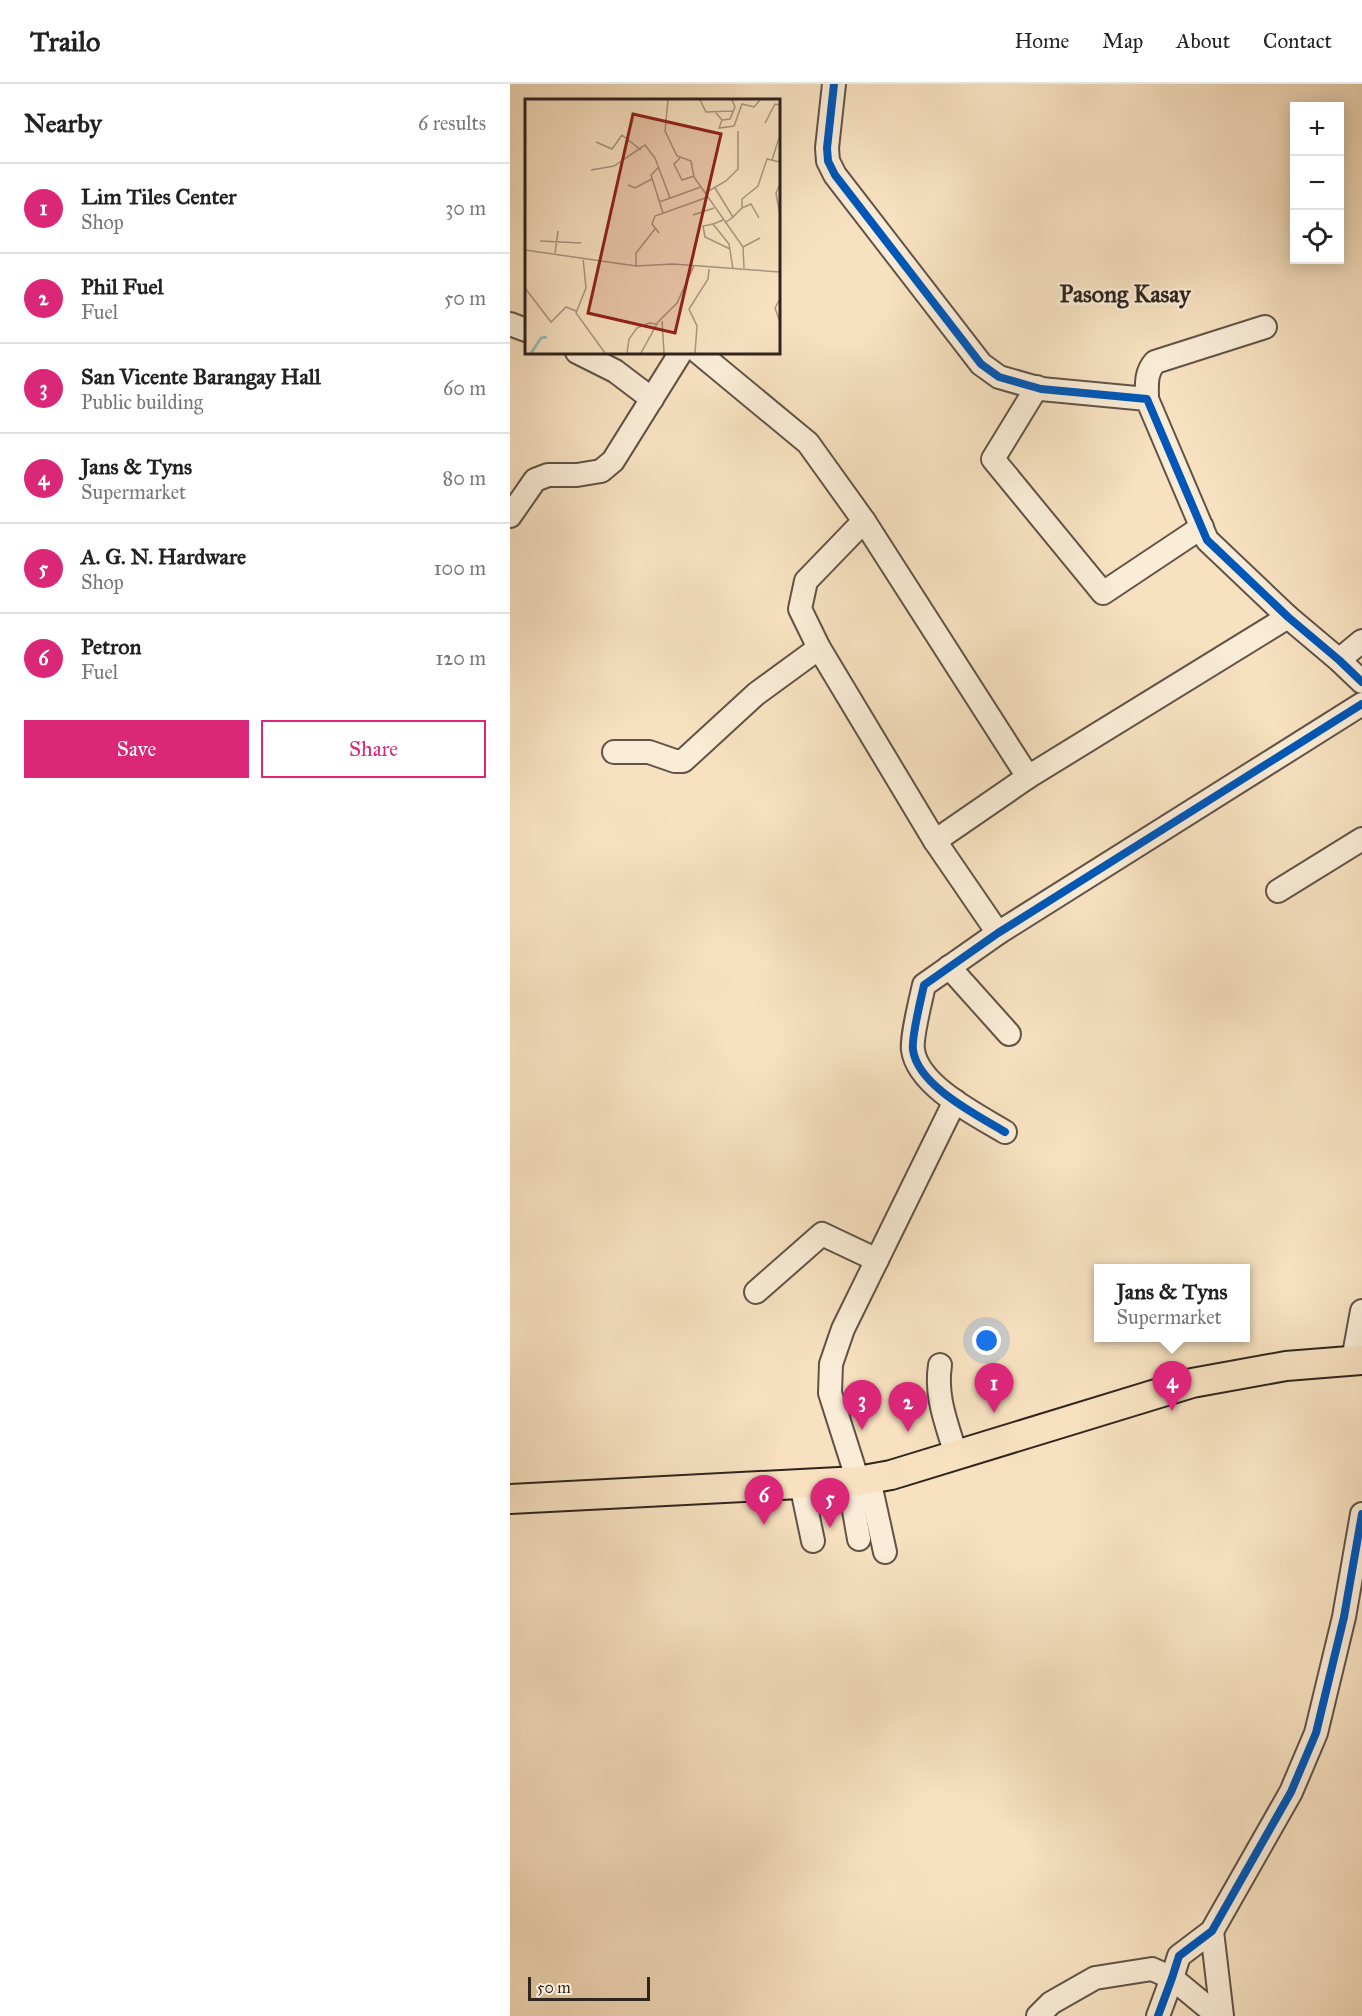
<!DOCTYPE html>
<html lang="en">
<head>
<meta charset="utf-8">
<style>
	:root { --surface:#fff; --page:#f2f2f2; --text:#222; --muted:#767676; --line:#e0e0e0; --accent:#db2777 }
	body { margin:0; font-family:"IM FELL Great Primer",serif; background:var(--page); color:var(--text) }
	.controls { position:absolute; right:18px; top:18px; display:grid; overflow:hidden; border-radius:0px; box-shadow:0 3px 15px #0003 }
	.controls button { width:54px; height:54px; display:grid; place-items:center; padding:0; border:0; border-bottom:2px solid var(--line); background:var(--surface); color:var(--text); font:30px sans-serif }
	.scale { position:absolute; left:18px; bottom:15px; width:122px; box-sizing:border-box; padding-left:6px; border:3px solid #30241f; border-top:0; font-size:16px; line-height:21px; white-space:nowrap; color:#30241f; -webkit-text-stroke:4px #faecd6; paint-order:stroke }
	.you { position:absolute; left:477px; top:1257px; width:21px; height:21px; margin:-15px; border:4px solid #fff; border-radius:50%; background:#1a73e8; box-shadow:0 0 0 9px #1a73e833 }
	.badge { display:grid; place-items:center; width:39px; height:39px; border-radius:50%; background:var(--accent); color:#fff; font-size:20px; font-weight:700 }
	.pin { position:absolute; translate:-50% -50px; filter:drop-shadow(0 2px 3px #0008) }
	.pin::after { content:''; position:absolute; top:32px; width:21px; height:18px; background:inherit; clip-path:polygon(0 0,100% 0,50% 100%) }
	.popup { position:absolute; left:584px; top:1180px; width:156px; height:78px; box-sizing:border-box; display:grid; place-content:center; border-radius:0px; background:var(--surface); filter:drop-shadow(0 2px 4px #0005); font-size:20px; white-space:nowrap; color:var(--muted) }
	.popup b { font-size:22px; color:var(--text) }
	.popup::after { content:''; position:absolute; left:50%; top:100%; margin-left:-12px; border:12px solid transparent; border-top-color:var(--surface) }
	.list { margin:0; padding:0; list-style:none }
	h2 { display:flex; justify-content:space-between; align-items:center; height:78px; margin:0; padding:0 24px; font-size:26px }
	h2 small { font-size:20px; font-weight:400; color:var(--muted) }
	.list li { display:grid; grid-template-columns:39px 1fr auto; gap:18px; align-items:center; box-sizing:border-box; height:90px; padding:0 24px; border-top:2px solid var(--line) }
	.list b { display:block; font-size:22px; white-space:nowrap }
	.list p { margin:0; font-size:20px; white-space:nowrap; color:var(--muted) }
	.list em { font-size:20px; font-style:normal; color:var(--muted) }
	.actions { display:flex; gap:12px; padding:18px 24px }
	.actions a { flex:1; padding:14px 0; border:2px solid var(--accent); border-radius:0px; text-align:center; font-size:21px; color:var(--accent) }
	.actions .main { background:var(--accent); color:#fff }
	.icon { flex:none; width:33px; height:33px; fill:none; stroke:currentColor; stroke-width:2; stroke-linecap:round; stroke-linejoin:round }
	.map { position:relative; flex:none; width:852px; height:1932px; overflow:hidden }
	header { display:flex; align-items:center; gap:36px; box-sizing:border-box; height:84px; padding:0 30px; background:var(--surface); border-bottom:2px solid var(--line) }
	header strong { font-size:28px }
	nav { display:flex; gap:33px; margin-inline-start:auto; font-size:21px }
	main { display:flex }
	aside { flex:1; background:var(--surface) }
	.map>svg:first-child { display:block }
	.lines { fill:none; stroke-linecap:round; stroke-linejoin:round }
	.minor-casing { stroke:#625347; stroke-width:26 }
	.major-casing { stroke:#30241f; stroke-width:32 }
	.minor { stroke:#faecd6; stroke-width:22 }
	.major { stroke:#f7e1c0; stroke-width:28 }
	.cycleway-casing { stroke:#faecd6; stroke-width:11 }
	.cycleway { stroke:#0057b8; stroke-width:8 }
	.labels { text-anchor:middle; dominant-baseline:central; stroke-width:5; stroke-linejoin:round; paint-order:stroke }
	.neighbourhood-label { font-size:24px; font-weight:bold; fill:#30241f; stroke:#faecd6 }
	.inset-river { fill:none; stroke:#9dbdb3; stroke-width:3 }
	.inset-road { fill:none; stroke:#a79580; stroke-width:1.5 }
	.view { fill:#8f2418; fill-opacity:0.15; stroke:#8f2418; stroke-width:3 }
	.inset-edge { fill:none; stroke:#30241f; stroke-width:3 }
</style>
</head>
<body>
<header>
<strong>Trailo</strong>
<nav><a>Home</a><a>Map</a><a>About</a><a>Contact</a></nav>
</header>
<main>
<aside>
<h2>Nearby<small>6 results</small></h2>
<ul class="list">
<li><span class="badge">1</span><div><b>Lim Tiles Center</b><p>Shop</p></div><em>30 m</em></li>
<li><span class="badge">2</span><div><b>Phil Fuel</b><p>Fuel</p></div><em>50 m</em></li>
<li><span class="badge">3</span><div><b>San Vicente Barangay Hall</b><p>Public building</p></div><em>60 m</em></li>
<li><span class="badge">4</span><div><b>Jans &amp; Tyns</b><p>Supermarket</p></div><em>80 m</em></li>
<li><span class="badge">5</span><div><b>A. G. N. Hardware</b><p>Shop</p></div><em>100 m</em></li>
<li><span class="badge">6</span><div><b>Petron</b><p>Fuel</p></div><em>120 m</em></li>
</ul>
<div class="actions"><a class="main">Save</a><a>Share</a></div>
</aside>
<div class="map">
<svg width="852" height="1932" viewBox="0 0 852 1932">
	<rect width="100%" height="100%" fill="#f7e1c0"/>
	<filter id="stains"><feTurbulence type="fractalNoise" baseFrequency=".00333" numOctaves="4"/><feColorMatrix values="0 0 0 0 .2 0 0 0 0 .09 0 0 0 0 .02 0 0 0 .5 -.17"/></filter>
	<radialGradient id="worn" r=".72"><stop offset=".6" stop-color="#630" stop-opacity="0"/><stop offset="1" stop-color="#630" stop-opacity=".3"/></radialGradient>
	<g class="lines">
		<defs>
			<g id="minor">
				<path d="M 324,0 L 317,64 L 318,77 L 325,91 L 471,280 L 489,293 L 531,305 L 637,315 L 697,456 L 778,533 L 829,576 L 852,598"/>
				<path d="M 0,240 L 16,246"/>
				<path d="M 67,268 L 105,287 L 142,315"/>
				<path d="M 188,268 L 298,359 L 354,437 L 518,693"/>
				<path d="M 527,303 L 483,375 L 593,509 L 692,443"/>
				<path d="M 637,315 C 637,302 635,289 645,278 L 755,243"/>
				<path d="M 0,432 L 25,396 L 38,391 L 67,391 L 91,387 L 103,377 L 171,268"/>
				<path d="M 354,437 L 296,497 L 290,525 L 309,564 L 425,757 L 488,849"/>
				<path d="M 829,576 L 852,557"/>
				<path d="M 104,668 L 139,668 L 165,677 L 173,677 L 246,610 L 309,564"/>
				<path d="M 425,757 L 518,693 L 778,533"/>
				<path d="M 768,807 L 852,755"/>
				<path d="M 439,883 L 499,950"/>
				<path d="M 495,1048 C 467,1031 408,1002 403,966 C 401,954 411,915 414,901 L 488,849 L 852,620"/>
				<path d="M 246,1208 L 312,1150 L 367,1176"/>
				<path d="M 843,1276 L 852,1227"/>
				<path d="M 430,1281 C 425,1313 437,1340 446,1371"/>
				<path d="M 359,1395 L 375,1468"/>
				<path d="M 348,1397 L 320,1309 L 321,1280 L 333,1245 L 445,1017"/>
				<path d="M 339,1398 L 349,1455"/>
				<path d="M 291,1400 L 303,1457"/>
				<path d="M 702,1847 L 712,1932"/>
				<path d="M 528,1932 L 541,1919 L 585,1894 L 642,1885 L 662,1894 L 708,1932"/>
				<path d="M 648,1932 L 662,1894 L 669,1872 L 702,1847 L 781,1708 L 806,1649 L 834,1533 L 852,1430"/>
			</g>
			<path id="major" d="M 0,1415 L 348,1397 L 381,1391 L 682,1299 L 776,1282 L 852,1276"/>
		</defs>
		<use href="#minor" class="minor-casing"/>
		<use href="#major" class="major-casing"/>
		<use href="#minor" class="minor"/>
		<use href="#major" class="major"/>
		<defs>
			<g id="cycleway">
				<path d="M 324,0 L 317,64 L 318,77 L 325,91 L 471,280 L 489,293 L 531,305 L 637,315 L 697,456 L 778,533 L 829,576 L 852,598"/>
				<path d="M 495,1048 C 467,1031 408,1002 403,966 C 401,954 411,915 414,901 L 488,849 L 852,620"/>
				<path d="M 648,1932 L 662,1894 L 669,1872 L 702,1847 L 781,1708 L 806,1649 L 834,1533 L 852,1430"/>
			</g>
		</defs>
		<use href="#cycleway" class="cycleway-casing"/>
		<use href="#cycleway" class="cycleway"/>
	</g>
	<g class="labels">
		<g class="neighbourhood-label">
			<text x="615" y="210">Pasong Kasay</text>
		</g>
	</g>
	<g transform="translate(15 15)">
		<rect width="255" height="255" fill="#f7e1c0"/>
		<path class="inset-river" d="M 6,254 L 16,239 L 22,238"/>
		<path class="inset-road" d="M 143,1 L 140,32 L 152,57 L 166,62 L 169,78 L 218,148 L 219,169M 175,1 L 181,13 L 208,12M 191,14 L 197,21 L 194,29 L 209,27 L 217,5 L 229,8 L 235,1M 197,21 L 205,20 L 210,8 L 207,1M 240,24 L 250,5 L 255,6M 71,43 L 87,50 L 97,36 L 116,51M 155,59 L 149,65 L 157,81 L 169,77M 247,61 L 254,39M 134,68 L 126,76 L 138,114M 66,71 L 89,67 L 120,46 L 130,59 L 145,99M 255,85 L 251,94 L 255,116M 103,86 L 110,89 L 127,80M 190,89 L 208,118 L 200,124M 180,94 L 201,82 L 213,70 L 213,32M 134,103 L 176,88M 217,109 L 226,105 L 234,119M 168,116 L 189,109M 208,118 L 217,109 L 217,100 L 233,87 L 242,60 L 255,63M 198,121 L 188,125 L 204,145 L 208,170M 188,125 L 178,127 L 180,138 L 205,150M 134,134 L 127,125 L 130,117 L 183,98M 15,142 L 56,144M 218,148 L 235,139M 0,151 L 111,167 L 148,165 L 255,173M 30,154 L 33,132M 58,159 L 61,189 L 51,214 L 80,254M 111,167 L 111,154 L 130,130M 0,189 L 26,223 L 41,208 L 51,212M 255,200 L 250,209 L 255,223M 137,222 L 139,254M 102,254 L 104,240 L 112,229 L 124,224 L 132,225M 116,254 L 133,223 L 152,204 L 169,167M 170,254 L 172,227 L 164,210 L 183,180 L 184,170"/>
		<path class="view" d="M 108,15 L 196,35 L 150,234 L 63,214 Z"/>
		<rect width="255" height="255" class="inset-edge"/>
	</g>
	<rect width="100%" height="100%" filter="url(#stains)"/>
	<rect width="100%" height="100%" fill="url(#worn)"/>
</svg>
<div class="controls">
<button>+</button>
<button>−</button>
<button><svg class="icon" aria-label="locate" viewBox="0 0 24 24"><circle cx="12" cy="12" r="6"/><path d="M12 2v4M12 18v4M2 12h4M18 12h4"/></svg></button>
</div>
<div class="scale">50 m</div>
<div class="you"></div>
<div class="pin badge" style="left:484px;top:1329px">1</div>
<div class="pin badge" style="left:398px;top:1348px">2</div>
<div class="pin badge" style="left:352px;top:1346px">3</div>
<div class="pin badge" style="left:662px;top:1327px">4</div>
<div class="popup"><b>Jans &amp; Tyns</b>Supermarket</div>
<div class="pin badge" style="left:320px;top:1444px">5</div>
<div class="pin badge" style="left:254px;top:1441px">6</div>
</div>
</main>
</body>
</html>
